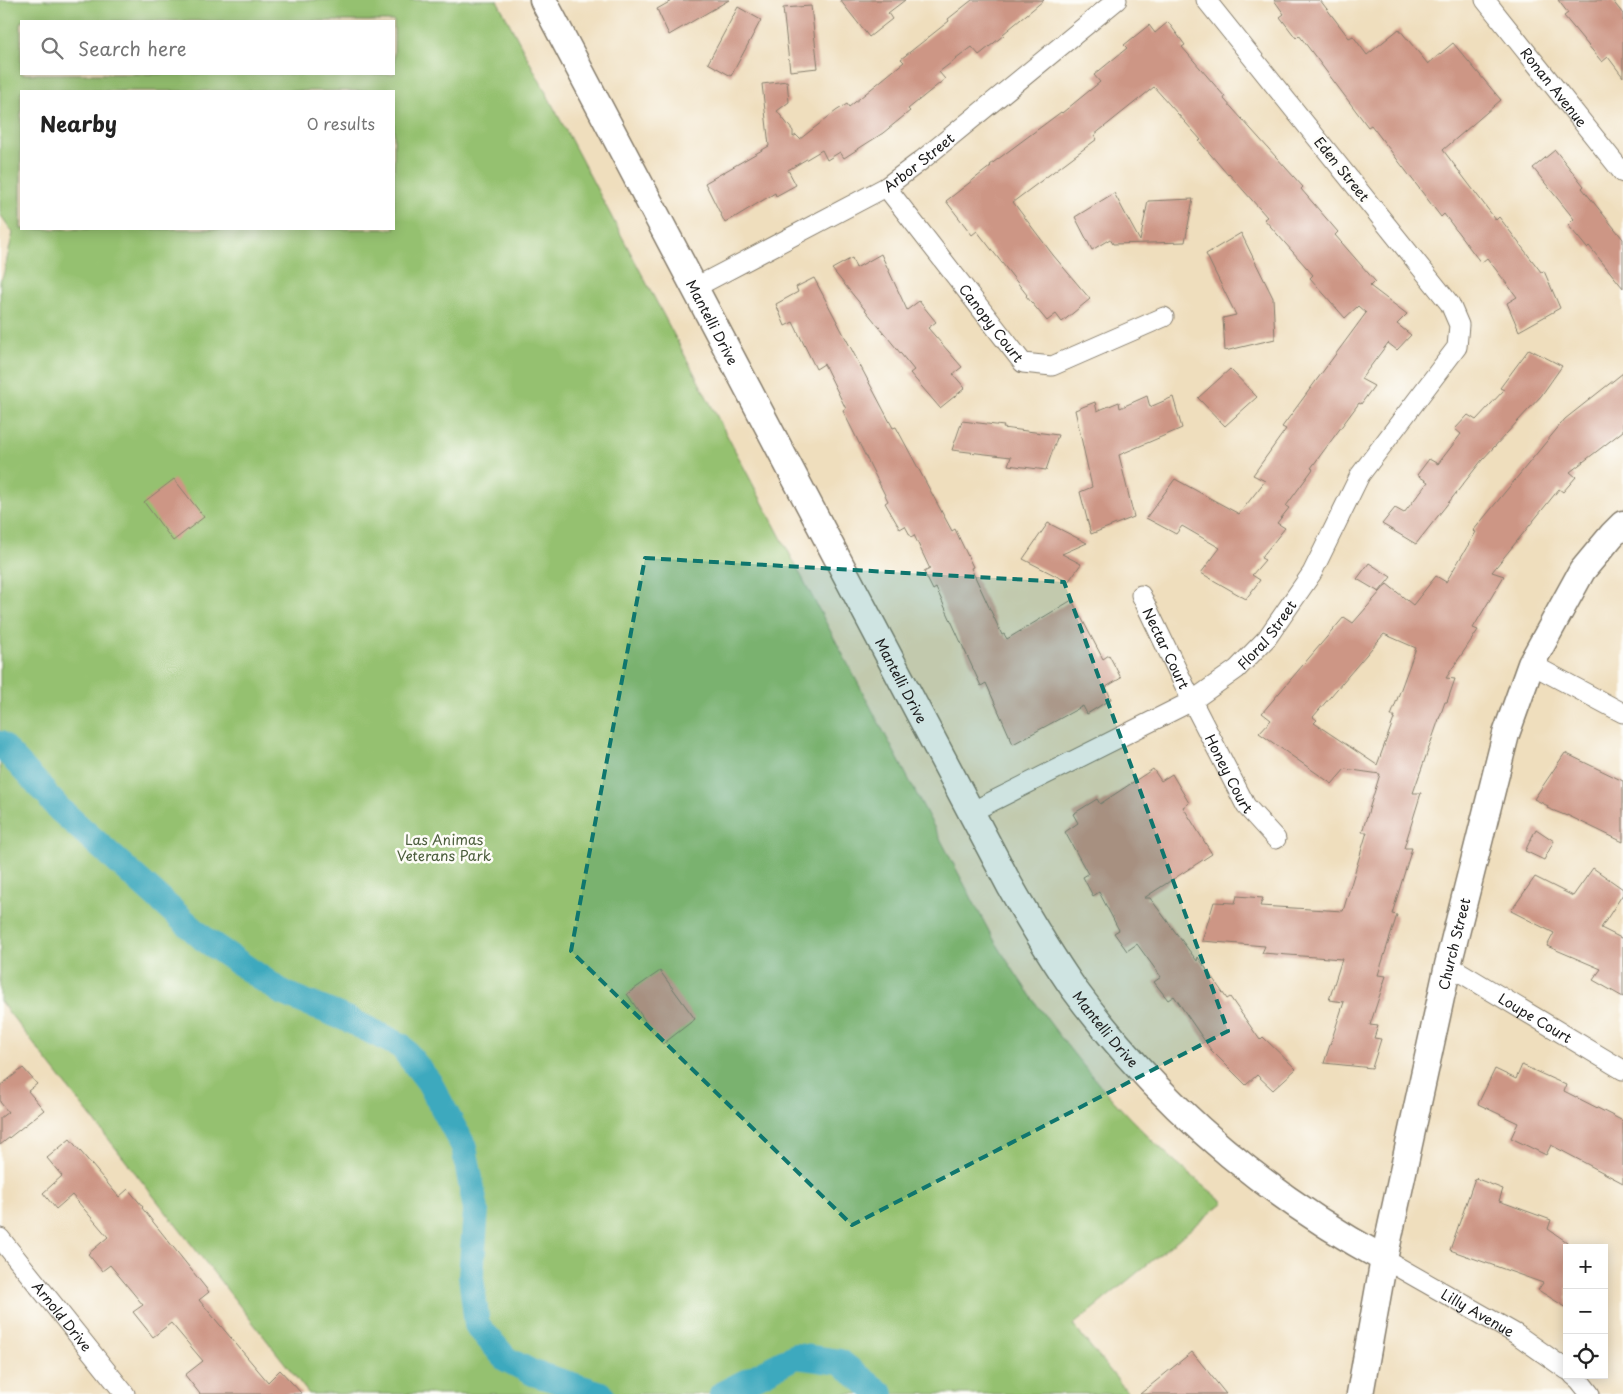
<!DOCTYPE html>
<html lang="en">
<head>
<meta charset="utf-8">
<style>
	:root { --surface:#fff; --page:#f2f2f2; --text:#222; --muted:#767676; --line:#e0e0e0 }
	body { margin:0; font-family:"Playpen Sans",sans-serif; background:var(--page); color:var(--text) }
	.controls { position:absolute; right:15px; bottom:15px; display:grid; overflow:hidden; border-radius:0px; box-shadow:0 2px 12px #0003 }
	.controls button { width:45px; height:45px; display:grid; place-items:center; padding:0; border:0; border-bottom:1px solid var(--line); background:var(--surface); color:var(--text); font:25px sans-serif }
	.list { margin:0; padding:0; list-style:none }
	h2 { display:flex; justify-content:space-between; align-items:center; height:65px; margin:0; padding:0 20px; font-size:21px }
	h2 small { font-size:16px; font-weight:400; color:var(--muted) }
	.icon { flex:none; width:28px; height:28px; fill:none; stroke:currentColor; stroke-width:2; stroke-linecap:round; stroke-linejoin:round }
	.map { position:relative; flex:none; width:1623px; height:1394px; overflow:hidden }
	.search { position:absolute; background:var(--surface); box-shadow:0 2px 12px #0003; left:20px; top:20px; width:375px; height:55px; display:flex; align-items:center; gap:12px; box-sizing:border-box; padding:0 18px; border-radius:0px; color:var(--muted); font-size:19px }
	.panel { position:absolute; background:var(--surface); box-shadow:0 2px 12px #0003; left:20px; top:90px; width:375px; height:140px; border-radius:0px }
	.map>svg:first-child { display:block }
	.green { fill:#95c16f; stroke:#586e46; fill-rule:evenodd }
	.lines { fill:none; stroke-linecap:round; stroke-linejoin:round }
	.canal { stroke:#3ea9be; stroke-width:26 }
	.building { fill:#cd9685; fill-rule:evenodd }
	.street-casing { stroke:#867d6c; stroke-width:21 }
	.secondary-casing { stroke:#867d6c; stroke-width:29 }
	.street { stroke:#fff; stroke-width:19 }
	.secondary { stroke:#fff; stroke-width:26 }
	.marked { fill:#0f766e; fill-opacity:0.2; stroke:#0f766e; stroke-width:4; stroke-dasharray:10 6; stroke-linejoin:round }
	.labels { text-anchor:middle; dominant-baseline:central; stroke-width:5; stroke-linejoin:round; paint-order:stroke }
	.street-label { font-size:14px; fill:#1c1c1c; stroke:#fdfcf7 }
	.park-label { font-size:14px; fill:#4c5e3d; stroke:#fdfcf7 }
</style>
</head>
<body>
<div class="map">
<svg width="1623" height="1394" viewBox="0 0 1623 1394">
	<rect width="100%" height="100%" fill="#fdfcf7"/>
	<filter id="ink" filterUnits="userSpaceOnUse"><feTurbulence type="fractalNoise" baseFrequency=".02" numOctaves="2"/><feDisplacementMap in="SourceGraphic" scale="10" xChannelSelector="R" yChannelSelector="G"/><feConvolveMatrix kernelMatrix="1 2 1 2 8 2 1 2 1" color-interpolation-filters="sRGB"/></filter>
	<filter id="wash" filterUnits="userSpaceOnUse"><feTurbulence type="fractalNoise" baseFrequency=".0096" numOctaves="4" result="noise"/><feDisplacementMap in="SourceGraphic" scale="20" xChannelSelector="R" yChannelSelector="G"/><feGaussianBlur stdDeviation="1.12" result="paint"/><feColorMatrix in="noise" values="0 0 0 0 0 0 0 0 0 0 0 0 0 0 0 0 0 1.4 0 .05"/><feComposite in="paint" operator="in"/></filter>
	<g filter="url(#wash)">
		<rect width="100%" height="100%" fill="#efdebd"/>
		<path class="green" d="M 0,0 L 497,0 L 990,933 C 1036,1009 1090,1081 1154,1142 C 1176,1163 1200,1183 1224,1202 L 1073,1325 L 1129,1394 L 309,1394 L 0,1001 L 0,281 L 3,276 L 13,233 L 0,214 ZM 21,21 L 394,21 L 394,74 L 21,74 ZM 21,91 L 394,91 L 394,229 L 21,229 Z"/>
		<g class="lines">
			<g class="canal">
				<path d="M 0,744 L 44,791"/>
				<path d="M 52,801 L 59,809 L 204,939 L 283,993 L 349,1020 L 401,1046 L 429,1082 L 464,1147 L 476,1210 L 471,1276 L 477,1325 L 506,1359 L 533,1373 L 601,1394"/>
				<path d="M 722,1394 L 796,1356 L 840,1362 L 881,1394"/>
			</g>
		</g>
		<g id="blocks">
			<g class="building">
				<path d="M 673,0 L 729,0 L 669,35 L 657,9 Z"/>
				<path d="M 840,0 L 905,0 L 888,13 L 892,19 L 869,37 Z"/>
				<path d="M 972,0 L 1044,0 L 1003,34 L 1004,35 L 979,55 L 972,47 L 939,72 L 945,79 L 908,109 L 910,111 L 883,133 L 844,158 L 840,152 L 827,160 L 822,150 L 788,170 L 796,185 L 776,196 L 775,193 L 725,223 L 705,183 L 769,146 L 762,84 L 787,81 L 789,102 L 777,111 L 793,131 L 793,137 L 796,135 L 800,139 L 836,111 L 847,104 L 849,107 L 904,62 L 901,59 L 949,21 L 948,19 Z"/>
				<path d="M 1274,0 L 1320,0 L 1349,38 L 1353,36 L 1367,55 L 1399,29 L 1428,64 L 1453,43 L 1501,100 L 1443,150 L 1496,220 L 1499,217 L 1541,272 L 1544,271 L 1560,308 L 1519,331 L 1507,303 L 1517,297 L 1487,258 L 1481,263 L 1444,214 L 1441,217 L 1371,125 L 1368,127 L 1299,35 L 1296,38 L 1280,17 L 1284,14 Z"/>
				<path d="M 1558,0 L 1612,0 L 1623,14 L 1623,77 L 1608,57 L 1602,62 L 1564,16 L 1568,13 Z"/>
				<path d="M 811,6 L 818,68 L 790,71 L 783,8 Z"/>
				<path d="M 738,7 L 761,20 L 731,76 L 708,63 Z"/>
				<path d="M 1168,22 L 1185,45 L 1182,47 L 1225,97 L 1224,99 L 1303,187 L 1301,189 L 1338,232 L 1335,235 L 1375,281 L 1370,286 L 1407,314 L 1397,324 L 1411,335 L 1397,350 L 1388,343 L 1361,379 L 1374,386 L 1361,404 L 1359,403 L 1311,468 L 1313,469 L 1286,506 L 1289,508 L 1277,523 L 1285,528 L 1261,558 L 1265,560 L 1252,575 L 1260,580 L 1246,599 L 1201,573 L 1220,548 L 1182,526 L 1176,534 L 1146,518 L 1175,479 L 1239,514 L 1265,481 L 1253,475 L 1286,429 L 1282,427 L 1366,313 L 1358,306 L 1345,318 L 1310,278 L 1313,275 L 1264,219 L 1267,217 L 1229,174 L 1228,175 L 1199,141 L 1201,140 L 1154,87 L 1094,135 L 1097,139 L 1013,202 L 1053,255 L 1090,299 L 1062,322 L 1056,314 L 1047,321 L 1026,296 L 1027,295 L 977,231 L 972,235 L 946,201 L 991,166 L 990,165 L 1061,112 L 1062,113 L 1100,82 L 1094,75 L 1127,48 L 1124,45 L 1149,25 L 1155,33 Z"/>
				<path d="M 1555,150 L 1584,186 L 1582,188 L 1623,239 L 1623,288 L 1589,246 L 1587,248 L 1568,225 L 1574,219 L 1533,168 Z"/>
				<path d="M 1114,193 L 1140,241 L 1148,201 L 1193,199 L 1185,242 L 1113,244 L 1110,239 L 1092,250 L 1075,217 Z"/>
				<path d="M 1241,233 L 1273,298 L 1275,339 L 1225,351 L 1223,318 L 1236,315 L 1206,254 Z"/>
				<path d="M 881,254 L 907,310 L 919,301 L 936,322 L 928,328 L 962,367 L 953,374 L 965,388 L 940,408 L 910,373 L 914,370 L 832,269 L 852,258 L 856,268 Z"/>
				<path d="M 814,278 L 893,428 L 896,427 L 952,531 L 955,529 L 973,567 L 971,568 L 1002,635 L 1004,634 L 1007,639 L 1072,600 L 1103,659 L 1109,655 L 1121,678 L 1106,687 L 1111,699 L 1087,714 L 1083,706 L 1013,744 L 986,683 L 981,686 L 936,588 L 933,590 L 924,572 L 930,569 L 914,535 L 911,537 L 905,526 L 900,529 L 885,503 L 888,501 L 843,411 L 846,409 L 824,364 L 816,369 L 793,322 L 785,326 L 776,304 L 798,292 L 796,287 Z"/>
				<path d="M 1529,349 L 1562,366 L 1541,396 L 1482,460 L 1416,544 L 1382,524 L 1395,508 L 1404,513 L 1428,482 L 1417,475 L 1429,459 L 1438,464 L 1461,434 L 1455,429 L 1468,415 L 1476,420 L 1504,390 L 1500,388 Z"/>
				<path d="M 1230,369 L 1257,397 L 1225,426 L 1198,398 Z"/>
				<path d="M 1623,373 L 1623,431 L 1570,472 L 1576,477 L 1563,492 L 1559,489 L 1492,572 L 1504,576 L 1473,628 L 1478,630 L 1446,678 L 1455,679 L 1447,702 L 1445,702 L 1413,793 L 1421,793 L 1404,848 L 1412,848 L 1392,914 L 1397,915 L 1378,975 L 1386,976 L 1370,1025 L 1378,1026 L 1374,1038 L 1381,1039 L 1372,1068 L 1324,1063 L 1344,1002 L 1329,1000 L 1342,959 L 1262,953 L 1265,946 L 1202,941 L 1214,902 L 1235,903 L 1237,896 L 1263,898 L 1260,906 L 1343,911 L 1367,832 L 1362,832 L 1380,774 L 1345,769 L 1332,784 L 1259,733 L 1271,720 L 1262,713 L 1344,617 L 1353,623 L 1387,584 L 1413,605 L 1436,576 L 1446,582 L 1476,532 L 1473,531 L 1565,419 ZM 1384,634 L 1416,648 L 1391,716 L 1395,716 L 1377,765 L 1314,723 L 1317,720 L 1313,717 Z"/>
				<path d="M 1147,396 L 1150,407 L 1173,397 L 1182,428 L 1119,455 L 1134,517 L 1091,534 L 1080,492 L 1092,487 L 1075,410 L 1095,402 L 1097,411 L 1119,402 L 1120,408 Z"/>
				<path d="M 962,421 L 1004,426 L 1003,428 L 1058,435 L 1046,470 L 1008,465 L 1011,457 L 952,450 Z"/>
				<path d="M 174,479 L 204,517 L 173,541 L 144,502 Z"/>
				<path d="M 1048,523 L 1087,543 L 1062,554 L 1081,564 L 1068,582 L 1023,559 Z"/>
				<path d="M 1369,563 L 1391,577 L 1379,592 L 1357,579 Z"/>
				<path d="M 1565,753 L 1623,781 L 1623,842 L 1567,815 L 1567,816 L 1547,808 L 1548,806 L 1534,799 Z"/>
				<path d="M 1153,769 L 1161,781 L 1172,774 L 1189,803 L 1183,807 L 1212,854 L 1144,898 L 1150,898 L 1197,961 L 1198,957 L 1227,999 L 1230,997 L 1260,1040 L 1263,1037 L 1296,1069 L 1273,1090 L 1257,1075 L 1246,1085 L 1211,1050 L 1174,996 L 1168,1000 L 1154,982 L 1161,977 L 1137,944 L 1127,951 L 1114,933 L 1119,930 L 1099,892 L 1093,896 L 1083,877 L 1088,874 L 1065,832 L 1078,823 L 1073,814 L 1097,799 L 1100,804 Z"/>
				<path d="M 1536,829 L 1554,841 L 1544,860 L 1525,851 Z"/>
				<path d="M 1593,868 L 1623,889 L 1623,894 L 1601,928 L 1623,939 L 1623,997 L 1593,980 L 1601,969 L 1547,946 L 1554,933 L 1511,911 L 1535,877 L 1573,896 Z"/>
				<path d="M 660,971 L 695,1019 L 663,1044 L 652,1031 L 627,994 Z"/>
				<path d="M 1522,1065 L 1566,1085 L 1564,1091 L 1623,1121 L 1623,1183 L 1551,1145 L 1546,1155 L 1511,1138 L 1518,1123 L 1478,1104 L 1495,1069 L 1516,1079 Z"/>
				<path d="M 23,1068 L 37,1084 L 28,1091 L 44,1110 L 0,1145 L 0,1118 L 8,1112 L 0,1102 L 0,1086 Z"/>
				<path d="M 70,1139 L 119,1197 L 128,1189 L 143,1207 L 142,1208 L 209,1292 L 199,1300 L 268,1382 L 280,1370 L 302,1394 L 200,1394 L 185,1375 L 203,1361 L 171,1323 L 153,1337 L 133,1312 L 143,1305 L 110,1265 L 102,1271 L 88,1254 L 108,1237 L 72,1195 L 56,1209 L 43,1193 L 62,1176 L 47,1158 Z"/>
				<path d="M 1475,1178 L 1503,1189 L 1499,1201 L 1551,1220 L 1548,1229 L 1567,1242 L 1567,1308 L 1538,1290 L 1543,1283 L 1450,1250 Z"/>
				<path d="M 1192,1352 L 1226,1394 L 1140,1394 Z"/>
			</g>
		</g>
	</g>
	<g filter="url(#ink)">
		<use href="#blocks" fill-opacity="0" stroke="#867d6c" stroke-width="1"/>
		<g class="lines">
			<defs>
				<g id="street">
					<path id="s1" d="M 1485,0 L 1623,173"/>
					<path id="s2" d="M 886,187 L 1023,363 L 1052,366 L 1164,317"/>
					<path id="s3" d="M 694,288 L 886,187 L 922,160 L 1117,0"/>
					<path id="s4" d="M 1141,595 L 1192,701 L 1246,806 L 1276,839"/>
					<path d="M 1531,664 L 1623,713"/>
					<path id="s5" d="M 971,812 L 1192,701 L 1237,669 L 1267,638 L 1312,573 L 1360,475 L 1457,347 L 1459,325 L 1450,304 L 1206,0"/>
					<path id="s6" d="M 1448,965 L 1623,1070"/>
					<path id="s7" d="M 0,1238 L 125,1394"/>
					<path id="s8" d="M 1384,1259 L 1516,1334 L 1567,1370"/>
					<path d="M 1573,1375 L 1579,1380 L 1590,1394"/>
				</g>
				<g id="secondary">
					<path id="s9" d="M 543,0 L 1010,886 C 1030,921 1051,956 1074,989 C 1157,1102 1261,1192 1384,1259"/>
					<path id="s10" d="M 1360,1394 L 1384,1259 L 1448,965 L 1506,734 L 1531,664 L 1582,571 L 1612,535 L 1623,524"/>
				</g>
			</defs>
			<use href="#street" class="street-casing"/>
			<use href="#secondary" class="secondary-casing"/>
			<use href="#street" class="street"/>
			<use href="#secondary" class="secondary"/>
		</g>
	</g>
	<path class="marked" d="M 645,558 L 1064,582 L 1228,1031 L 852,1225 L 571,951 Z"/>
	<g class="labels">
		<g class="street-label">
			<text stroke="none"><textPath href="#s1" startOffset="111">Ronan Avenue</textPath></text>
			<text stroke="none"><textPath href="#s3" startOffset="258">Arbor Street</textPath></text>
			<text transform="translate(1342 169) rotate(51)">Eden Street</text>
			<text stroke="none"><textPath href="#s9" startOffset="364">Mantelli Drive</textPath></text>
			<text stroke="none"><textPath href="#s2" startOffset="172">Canopy Court</textPath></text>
			<text stroke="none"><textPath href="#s5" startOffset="348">Floral Street</textPath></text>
			<text stroke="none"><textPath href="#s4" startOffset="59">Nectar Court</textPath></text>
			<text stroke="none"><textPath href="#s9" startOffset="769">Mantelli Drive</textPath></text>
			<text stroke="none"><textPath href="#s4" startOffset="199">Honey Court</textPath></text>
			<text stroke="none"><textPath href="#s10" startOffset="460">Church Street</textPath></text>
			<text stroke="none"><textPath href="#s6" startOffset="102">Loupe Court</textPath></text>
			<text stroke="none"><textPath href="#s9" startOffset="1174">Mantelli Drive</textPath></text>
			<text stroke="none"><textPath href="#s8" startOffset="108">Lilly Avenue</textPath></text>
			<text stroke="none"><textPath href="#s7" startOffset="100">Arnold Drive</textPath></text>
		</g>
		<g class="park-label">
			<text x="444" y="839">Las Animas<tspan x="444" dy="16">Veterans Park</tspan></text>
		</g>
	</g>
</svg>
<div class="controls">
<button>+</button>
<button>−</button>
<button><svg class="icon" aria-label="locate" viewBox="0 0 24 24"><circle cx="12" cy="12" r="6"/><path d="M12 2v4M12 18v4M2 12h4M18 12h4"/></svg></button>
</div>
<div class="search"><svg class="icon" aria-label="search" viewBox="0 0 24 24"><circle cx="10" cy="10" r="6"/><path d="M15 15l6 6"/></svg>Search here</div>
<section class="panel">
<h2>Nearby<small>0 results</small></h2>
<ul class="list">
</ul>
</section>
</div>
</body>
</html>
